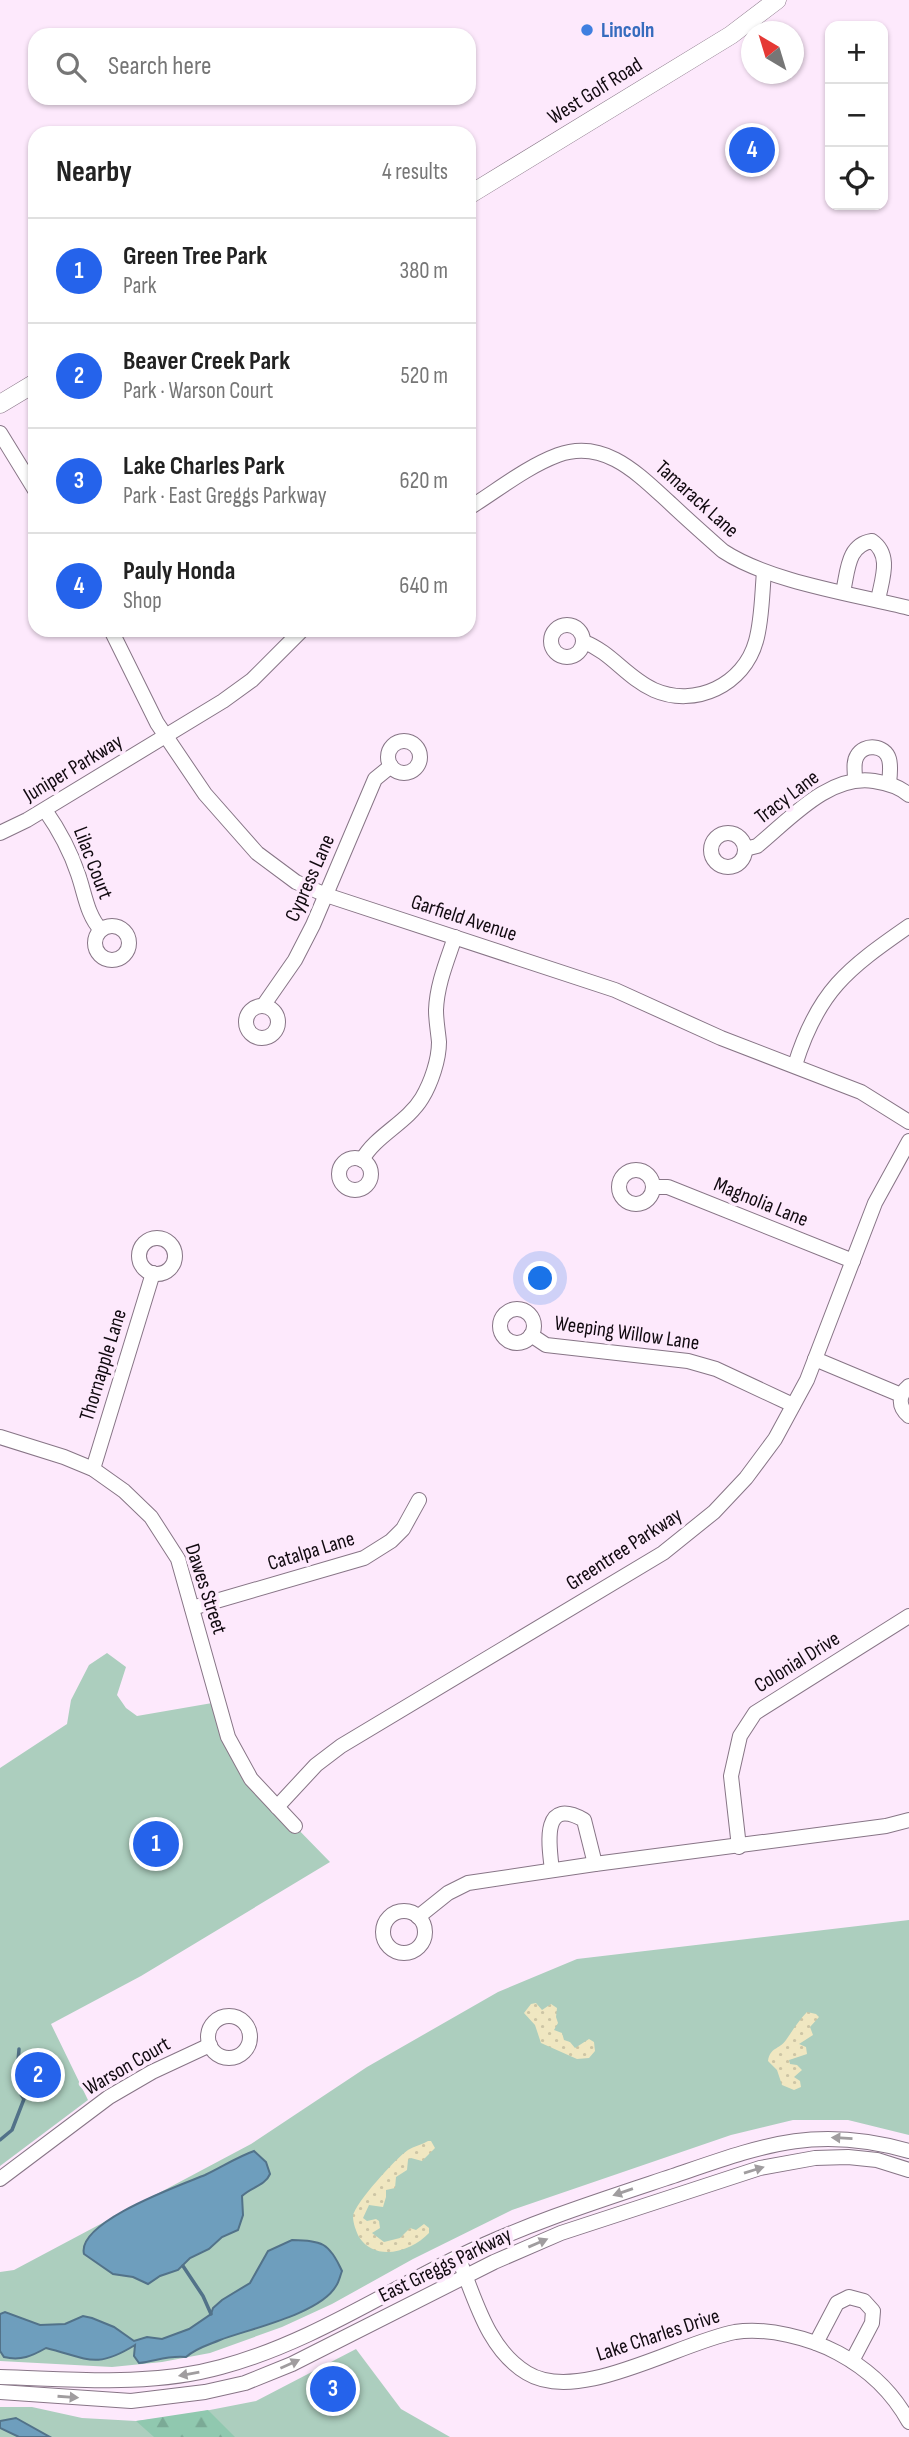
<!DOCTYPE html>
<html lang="en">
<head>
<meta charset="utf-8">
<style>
	:root { --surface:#fff; --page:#f2f2f2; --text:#222; --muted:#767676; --line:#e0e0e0; --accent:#2563eb }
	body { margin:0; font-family:"Sofia Sans Condensed",sans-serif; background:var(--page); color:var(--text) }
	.controls { position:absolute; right:21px; top:21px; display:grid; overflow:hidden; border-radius:14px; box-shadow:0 2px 5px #0004 }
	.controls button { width:63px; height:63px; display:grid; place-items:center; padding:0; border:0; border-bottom:2px solid var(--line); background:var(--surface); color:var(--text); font:35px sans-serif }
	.compass { position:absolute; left:741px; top:21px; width:63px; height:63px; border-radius:50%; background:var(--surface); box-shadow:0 2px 5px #0004; rotate:322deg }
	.you { position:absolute; left:541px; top:1279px; width:24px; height:24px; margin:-18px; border:5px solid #fff; border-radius:50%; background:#1a73e8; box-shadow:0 0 0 10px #1a73e833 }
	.badge { display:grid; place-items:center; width:46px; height:46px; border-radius:50%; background:var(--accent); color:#fff; font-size:23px; font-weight:700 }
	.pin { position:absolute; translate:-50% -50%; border:4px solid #fff; box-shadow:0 2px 7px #0006 }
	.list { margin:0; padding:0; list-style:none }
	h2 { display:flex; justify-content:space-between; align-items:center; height:91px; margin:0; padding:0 28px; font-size:30px }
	h2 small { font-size:23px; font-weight:400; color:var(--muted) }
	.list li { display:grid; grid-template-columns:46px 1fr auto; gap:21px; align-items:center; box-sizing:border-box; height:105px; padding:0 28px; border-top:2px solid var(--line) }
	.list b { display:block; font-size:26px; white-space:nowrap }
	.list p { margin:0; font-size:23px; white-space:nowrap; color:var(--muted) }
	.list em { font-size:23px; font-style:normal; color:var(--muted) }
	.icon { flex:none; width:38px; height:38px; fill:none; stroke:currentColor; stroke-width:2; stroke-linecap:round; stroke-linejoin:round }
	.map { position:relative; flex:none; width:909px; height:2437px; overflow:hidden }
	.search { position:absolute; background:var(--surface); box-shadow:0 2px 5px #0004; left:28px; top:28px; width:448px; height:77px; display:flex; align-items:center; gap:18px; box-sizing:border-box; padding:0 24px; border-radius:21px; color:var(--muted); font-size:26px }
	.panel { position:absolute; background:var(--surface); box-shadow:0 2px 5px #0004; left:28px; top:126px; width:448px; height:511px; border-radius:21px }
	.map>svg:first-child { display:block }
	.green { fill:#accebe }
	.forest { fill:url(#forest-firs) }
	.sand { fill:url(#sand-dots) }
	.water { fill:#6e9ebd; stroke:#527289; stroke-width:2 }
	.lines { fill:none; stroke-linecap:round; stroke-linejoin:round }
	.stream { stroke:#527289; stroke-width:3.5 }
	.minor-casing { stroke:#877586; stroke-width:16 }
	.tertiary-casing { stroke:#877586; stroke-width:19 }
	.minor { stroke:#fff; stroke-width:14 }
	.tertiary { stroke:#fff; stroke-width:18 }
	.oneway { fill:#a09d9f }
	.shop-dot { fill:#3f7fe0; stroke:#fde9fc; stroke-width:2.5 }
	.labels { text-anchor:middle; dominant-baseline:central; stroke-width:7; stroke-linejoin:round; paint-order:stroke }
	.shop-label { font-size:21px; font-weight:bold; fill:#366cbe; stroke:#fde9fc; text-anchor:start }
	.street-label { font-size:21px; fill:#110a10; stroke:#fde9fc }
</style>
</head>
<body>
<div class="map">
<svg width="909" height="2437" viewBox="0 0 909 2437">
	<defs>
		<pattern id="forest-firs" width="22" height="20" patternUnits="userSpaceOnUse" patternTransform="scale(1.75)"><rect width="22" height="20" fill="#90c8af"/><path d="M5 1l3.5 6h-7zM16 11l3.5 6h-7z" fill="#7baa96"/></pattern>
		<pattern id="sand-dots" width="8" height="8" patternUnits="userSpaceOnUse" patternTransform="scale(1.75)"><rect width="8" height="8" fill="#f0e7c1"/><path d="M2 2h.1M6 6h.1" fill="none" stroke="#cdc5a5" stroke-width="1.8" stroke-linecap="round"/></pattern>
	</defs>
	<rect width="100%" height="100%" fill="#fde9fc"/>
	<g class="green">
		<path d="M 107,1653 L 126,1667 L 117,1695 L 126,1708 L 137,1716 L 218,1702 L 228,1737 L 289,1820 L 330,1862 L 141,1976 L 51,2024 L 88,2100 L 0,2166 L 0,1768 L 67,1724 L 71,1700 L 89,1665 Z"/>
		<path d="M 909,1920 L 909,2135 L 848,2120 L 793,2120 L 731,2135 L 512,2210 L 413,2259 L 332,2304 L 282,2327 L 210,2353 L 162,2362 L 112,2367 L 0,2361 L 0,2272 L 14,2270 L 251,2144 L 367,2067 L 498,1992 L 577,1959 Z"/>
		<path d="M 356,2349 L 401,2409 L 450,2437 L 0,2437 L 0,2407 L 32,2407 L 82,2418 L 136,2421 L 174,2417 L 256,2401 Z"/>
	</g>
	<path class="forest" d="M 208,2410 L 235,2437 L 154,2437 L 136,2421 Z"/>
	<g class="sand">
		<path d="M 536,2003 L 542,2010 L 551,2004 L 557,2008 L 556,2017 L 558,2023 L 554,2030 L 562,2033 L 564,2040 L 570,2042 L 575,2048 L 589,2039 L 594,2042 L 595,2051 L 589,2058 L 577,2059 L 541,2043 L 535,2025 L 524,2013 L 531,2004 Z"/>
		<path d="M 807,2012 L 816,2014 L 819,2017 L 810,2027 L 813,2035 L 799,2044 L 806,2047 L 807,2054 L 789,2060 L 790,2064 L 797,2065 L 802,2070 L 794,2077 L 800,2081 L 801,2087 L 794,2090 L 782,2085 L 777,2070 L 768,2061 C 770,2047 779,2050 786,2040 C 793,2030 799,2020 807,2012 Z"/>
		<path d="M 428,2141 L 431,2141 L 435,2148 L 422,2161 L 411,2158 L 408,2160 L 407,2170 L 396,2177 L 395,2188 L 386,2190 L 386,2197 L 383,2207 L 369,2205 L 363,2218 L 367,2221 L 376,2219 L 379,2221 L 380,2228 L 372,2233 L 384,2242 L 400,2238 L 410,2228 L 416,2230 L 424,2224 L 429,2228 L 429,2233 C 412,2251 376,2263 359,2237 C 356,2231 353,2223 353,2216 C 355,2203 396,2158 408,2150 C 414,2146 422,2145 428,2141 Z"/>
	</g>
	<g class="water">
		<path d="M 254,2151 L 266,2162 L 270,2174 C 265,2186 251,2187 242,2196 L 243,2215 L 238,2230 L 222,2237 L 209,2249 L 190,2258 L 178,2270 L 160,2276 L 148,2284 L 133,2277 L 113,2274 L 84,2254 C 76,2222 181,2185 205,2175 C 222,2167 237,2157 254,2151 Z"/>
		<path d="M 292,2240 C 322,2241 329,2242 342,2271 C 340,2276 339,2282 336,2286 C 320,2314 249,2329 220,2340 C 208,2345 196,2348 186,2357 C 168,2355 156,2361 139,2363 L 134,2356 L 135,2345 C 95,2370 87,2358 46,2348 C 32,2356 21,2361 4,2357 L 0,2351 L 0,2314 L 5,2312 L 40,2325 L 65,2324 L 83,2316 L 92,2318 L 114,2327 L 134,2341 L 147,2337 L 162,2339 L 189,2329 L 211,2314 L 213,2308 L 222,2300 L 250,2283 L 268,2251 Z"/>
		<path d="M 16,2418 L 50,2437 L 19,2437 L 0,2428 L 0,2421 Z"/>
	</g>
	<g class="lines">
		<g class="stream">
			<path d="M 0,2140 L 12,2130 L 24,2099 C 13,2084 18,2067 19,2049"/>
			<path d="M 183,2266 L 203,2296 L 211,2314"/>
		</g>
		<defs>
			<g id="minor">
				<path d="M 0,433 L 35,490"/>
				<path d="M 469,508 C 498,490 526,467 558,455 C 605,438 639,475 671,504 C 688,520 705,535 723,551 C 770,582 853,594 909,608"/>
				<path d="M 843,592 C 848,571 847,545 872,541 C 892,555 882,579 878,600"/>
				<circle cx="567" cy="641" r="16"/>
				<path d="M 111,630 L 157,723 L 205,794 L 257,853 L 296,882 L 326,895 L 615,990 L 721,1038 L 861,1092 L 909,1122"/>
				<path d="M 584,642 C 611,652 627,678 654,690 C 695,708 744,685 756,641 C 762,620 762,594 764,572"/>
				<circle cx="404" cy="757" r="16"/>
				<path d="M 855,779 C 855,772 853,762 857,756 C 864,743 885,745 889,759 C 891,766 890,775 889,783"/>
				<path d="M 45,810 C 59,830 70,850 78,874 C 85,894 87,915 101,930"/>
				<circle cx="728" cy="850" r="17"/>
				<path d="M 0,833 L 27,820 L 223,701 L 252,680 L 302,630"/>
				<path d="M 745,849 L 757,846 C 790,819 829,774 874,781 C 887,783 899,786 909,795"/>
				<circle cx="112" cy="943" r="17"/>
				<circle cx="262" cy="1022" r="16"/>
				<path d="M 263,1006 L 295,960 L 313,925 L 375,779 L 391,766"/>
				<path d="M 795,1065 C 818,991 847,969 909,926"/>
				<circle cx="355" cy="1174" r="16"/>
				<path d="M 362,1160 C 376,1135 407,1123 422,1098 C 431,1083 439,1060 439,1042 C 438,1031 436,1021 436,1010 C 437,984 447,961 455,937"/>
				<circle cx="636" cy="1187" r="17"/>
				<path d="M 653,1187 L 668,1187 L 853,1261"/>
				<circle cx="157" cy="1256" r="18"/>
				<circle cx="517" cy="1326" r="17"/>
				<path d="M 531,1335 L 546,1345 L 688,1361 L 716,1369 L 793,1405"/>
				<path d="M 815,1359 L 901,1395"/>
				<path d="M 909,1386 C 898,1395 898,1407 909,1416"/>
				<path d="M 0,1437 L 64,1457 L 93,1469 L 124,1491 L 151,1517 L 178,1559 L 228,1737 L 251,1779 L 295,1826"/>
				<path d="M 93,1469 L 153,1273"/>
				<path d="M 192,1608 L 364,1558 L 391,1541 L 403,1529 L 419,1500"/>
				<path d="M 277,1807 L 316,1765 L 341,1746 L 663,1553 L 714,1512 L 746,1478 L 775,1439 L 807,1380 L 875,1203 L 909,1141"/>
				<path d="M 739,1847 L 731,1776 L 740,1736 L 755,1713 L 909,1616"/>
				<path d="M 552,1870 C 549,1845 541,1796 584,1820 L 595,1864"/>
				<circle cx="404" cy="1932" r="21"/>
				<path d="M 418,1917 L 448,1893 L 468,1883 L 595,1864 L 886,1826 L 909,1820"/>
				<circle cx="229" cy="2037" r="21"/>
				<path d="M 0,2179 L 109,2097 L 152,2072 L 210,2045"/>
				<path d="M 458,2257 C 475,2298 487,2349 527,2373 C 579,2405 680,2342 735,2332 C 767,2327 810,2338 838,2353 C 868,2369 892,2391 909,2422"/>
				<path d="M 816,2343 L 837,2303 L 849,2297 L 864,2301 L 873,2311 L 872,2323 L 852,2361"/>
				<path d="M 0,2377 C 74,2379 149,2387 221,2367 C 307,2344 380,2295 460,2256 C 528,2223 601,2200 673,2176 C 761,2146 815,2124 909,2151"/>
				<path d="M 0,2392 L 131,2401 L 205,2392 L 245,2383 L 292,2364 L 494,2262 L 561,2233 L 760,2168 L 815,2158 L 848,2157 L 877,2160 L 909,2170"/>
			</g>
			<g id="tertiary">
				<path d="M 469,195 L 731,35 L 777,0"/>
				<path d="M 0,404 L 35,383"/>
			</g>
		</defs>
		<use href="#minor" class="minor-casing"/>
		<use href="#tertiary" class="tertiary-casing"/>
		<use href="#minor" class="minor"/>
		<use href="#tertiary" class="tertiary"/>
	</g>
	<defs><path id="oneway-solid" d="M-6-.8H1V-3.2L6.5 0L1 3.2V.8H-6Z" transform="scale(1.75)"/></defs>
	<g class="oneway">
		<use href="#oneway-solid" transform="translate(842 2138) rotate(-177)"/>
		<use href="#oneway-solid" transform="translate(754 2170) rotate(-17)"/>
		<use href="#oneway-solid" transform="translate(623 2192) rotate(161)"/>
		<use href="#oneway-solid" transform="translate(538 2243) rotate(-23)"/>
		<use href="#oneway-solid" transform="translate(290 2364) rotate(-24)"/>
		<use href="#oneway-solid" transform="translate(189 2374) rotate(170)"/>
		<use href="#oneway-solid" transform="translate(68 2397) rotate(4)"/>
	</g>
	<circle class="shop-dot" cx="587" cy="30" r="7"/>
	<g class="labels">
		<g class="shop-label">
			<text x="601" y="30">Lincoln</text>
		</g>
		<g class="street-label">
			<text transform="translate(595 91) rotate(-32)">West Golf Road</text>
			<text transform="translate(697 499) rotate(42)">Tamarack Lane</text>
			<text transform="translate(73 768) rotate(-31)">Juniper Parkway</text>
			<text transform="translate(787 797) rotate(-37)">Tracy Lane</text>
			<text transform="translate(93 863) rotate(69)">Lilac Court</text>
			<text transform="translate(310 878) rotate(-66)">Cypress Lane</text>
			<text transform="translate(464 918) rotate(18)">Garfield Avenue</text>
			<text transform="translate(761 1202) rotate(22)">Magnolia Lane</text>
			<text transform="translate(627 1333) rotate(8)">Weeping Willow Lane</text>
			<text transform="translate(103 1365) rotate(-73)">Thornapple Lane</text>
			<text transform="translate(624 1549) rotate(-33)">Greentree Parkway</text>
			<text transform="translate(311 1551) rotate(-17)">Catalpa Lane</text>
			<text transform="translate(206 1589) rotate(72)">Dawes Street</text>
			<text transform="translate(797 1662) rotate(-32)">Colonial Drive</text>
			<text transform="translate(127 2066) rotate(-30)">Warson Court</text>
			<text transform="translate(445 2265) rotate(-26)">East Greggs Parkway</text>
			<text transform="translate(658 2335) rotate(-18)">Lake Charles Drive</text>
		</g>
	</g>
</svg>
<div class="controls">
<button>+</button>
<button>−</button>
<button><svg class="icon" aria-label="locate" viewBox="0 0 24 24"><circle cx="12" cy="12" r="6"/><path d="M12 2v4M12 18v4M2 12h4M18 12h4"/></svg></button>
</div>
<svg class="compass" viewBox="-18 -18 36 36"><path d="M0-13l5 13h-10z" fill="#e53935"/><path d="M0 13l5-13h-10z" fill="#767676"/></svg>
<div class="you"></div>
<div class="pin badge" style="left:156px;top:1844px">1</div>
<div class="pin badge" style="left:38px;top:2075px">2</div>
<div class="pin badge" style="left:333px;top:2389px">3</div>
<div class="pin badge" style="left:752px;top:150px">4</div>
<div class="search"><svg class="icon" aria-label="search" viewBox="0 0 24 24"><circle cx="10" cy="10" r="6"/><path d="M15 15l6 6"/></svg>Search here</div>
<section class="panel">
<h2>Nearby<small>4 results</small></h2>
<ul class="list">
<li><span class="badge">1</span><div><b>Green Tree Park</b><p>Park</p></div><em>380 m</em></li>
<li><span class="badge">2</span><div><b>Beaver Creek Park</b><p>Park · Warson Court</p></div><em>520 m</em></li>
<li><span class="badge">3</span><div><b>Lake Charles Park</b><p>Park · East Greggs Parkway</p></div><em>620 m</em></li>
<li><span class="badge">4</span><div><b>Pauly Honda</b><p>Shop</p></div><em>640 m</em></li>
</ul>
</section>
</div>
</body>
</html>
